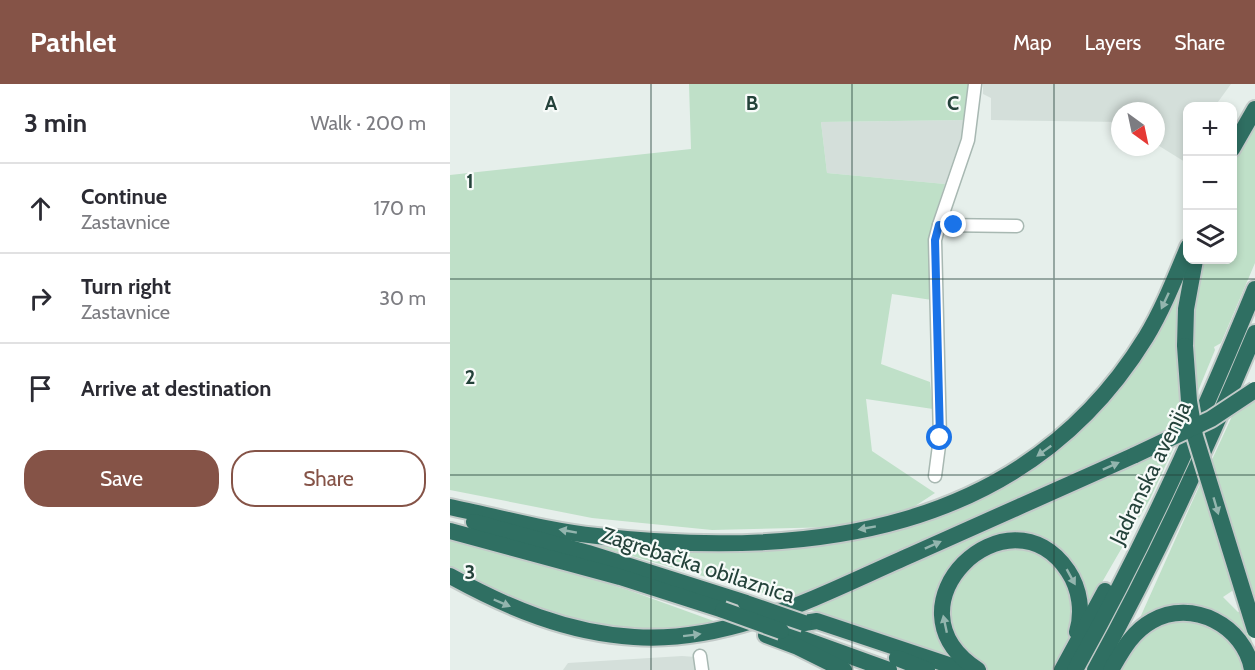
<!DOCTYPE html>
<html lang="en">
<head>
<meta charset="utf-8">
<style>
	:root { --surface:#fff; --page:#f7f7f7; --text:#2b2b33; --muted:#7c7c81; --line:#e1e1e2; --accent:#855347 }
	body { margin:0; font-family:Cabin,sans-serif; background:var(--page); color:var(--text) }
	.controls { position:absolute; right:18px; top:18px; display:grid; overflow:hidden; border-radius:12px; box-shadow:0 3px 9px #0003 }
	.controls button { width:54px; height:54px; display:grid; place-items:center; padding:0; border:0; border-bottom:2px solid var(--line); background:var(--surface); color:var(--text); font:30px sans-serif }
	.compass { position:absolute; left:661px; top:18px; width:54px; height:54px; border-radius:50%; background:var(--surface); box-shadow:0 3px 9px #0003; rotate:147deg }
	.stop { position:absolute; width:18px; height:18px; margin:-14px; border:4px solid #1a73e8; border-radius:50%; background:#fff }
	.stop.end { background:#1a73e8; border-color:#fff; box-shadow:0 2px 6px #0008 }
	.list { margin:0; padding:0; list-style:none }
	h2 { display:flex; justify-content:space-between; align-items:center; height:78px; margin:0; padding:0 24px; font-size:26px }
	h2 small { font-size:20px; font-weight:400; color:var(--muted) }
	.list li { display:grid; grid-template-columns:39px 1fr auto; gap:18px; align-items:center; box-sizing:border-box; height:90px; padding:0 24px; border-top:2px solid var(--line) }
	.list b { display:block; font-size:22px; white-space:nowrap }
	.list p { margin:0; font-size:20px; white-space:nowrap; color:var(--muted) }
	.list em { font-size:20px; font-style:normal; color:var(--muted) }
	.actions { display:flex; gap:12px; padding:18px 24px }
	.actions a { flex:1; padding:14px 0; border:2px solid var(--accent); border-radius:24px; text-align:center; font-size:21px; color:var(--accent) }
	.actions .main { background:var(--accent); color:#fff }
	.icon { flex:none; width:33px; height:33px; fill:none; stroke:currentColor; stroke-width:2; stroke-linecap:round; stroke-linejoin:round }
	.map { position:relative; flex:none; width:805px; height:586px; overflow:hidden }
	header { display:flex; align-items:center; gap:36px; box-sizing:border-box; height:84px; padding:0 30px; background:var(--accent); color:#fff }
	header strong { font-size:28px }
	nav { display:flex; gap:33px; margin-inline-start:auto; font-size:21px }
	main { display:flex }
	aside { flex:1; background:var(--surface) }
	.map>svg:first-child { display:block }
	.built { fill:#d4dfda }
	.green { fill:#bfe0c8 }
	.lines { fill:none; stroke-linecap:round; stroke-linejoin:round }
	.minor-casing { stroke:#a8b8b2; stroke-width:15 }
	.highway-casing { stroke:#c2cac8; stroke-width:20 }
	.minor { stroke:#fff; stroke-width:12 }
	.highway { stroke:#2f6f62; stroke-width:16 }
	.highway-bridge-casing { stroke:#c2cac8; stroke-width:20; stroke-linecap:butt }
	.highway-bridge { stroke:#2f6f62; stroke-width:16 }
	.oneway { fill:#93b5ae }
	.route { stroke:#1a73e8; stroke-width:8 }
	.grid { fill:none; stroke:#24423a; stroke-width:1.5; stroke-opacity:0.55 }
	.labels { text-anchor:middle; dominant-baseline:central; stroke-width:4.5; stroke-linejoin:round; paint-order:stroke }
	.street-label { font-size:22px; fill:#24423a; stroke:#f7fbf9 }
	.grid-label { font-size:20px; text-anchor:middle; font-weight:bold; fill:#24423a; stroke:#f7fbf9; stroke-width:4.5; stroke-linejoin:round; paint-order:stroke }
</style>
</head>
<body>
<header>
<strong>Pathlet</strong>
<nav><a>Map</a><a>Layers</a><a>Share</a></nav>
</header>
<main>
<aside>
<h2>3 min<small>Walk · 200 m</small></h2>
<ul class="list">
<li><svg class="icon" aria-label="ahead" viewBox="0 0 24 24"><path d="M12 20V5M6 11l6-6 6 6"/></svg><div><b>Continue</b><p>Zastavnice</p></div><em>170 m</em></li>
<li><svg class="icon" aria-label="right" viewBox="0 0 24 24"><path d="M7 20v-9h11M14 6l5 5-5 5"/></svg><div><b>Turn right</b><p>Zastavnice</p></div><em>30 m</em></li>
<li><svg class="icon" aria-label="arrive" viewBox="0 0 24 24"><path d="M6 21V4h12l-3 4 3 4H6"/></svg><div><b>Arrive at destination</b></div></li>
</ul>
<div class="actions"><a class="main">Save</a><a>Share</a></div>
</aside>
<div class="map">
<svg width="805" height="586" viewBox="0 0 805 586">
	<rect width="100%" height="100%" fill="#e6efeb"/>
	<g class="built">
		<path d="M 533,0 L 781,0 L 765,22 L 738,22 L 738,73 L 735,78 L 706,60 L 706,27 L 670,27 L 670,38 L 541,36 L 541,14 L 533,10 Z"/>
		<path d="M 517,36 L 495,100 L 377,89 L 371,38 Z"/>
		<path d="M 232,572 L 246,573 L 248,586 L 113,586 L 118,579 Z"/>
	</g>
	<g class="green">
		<path d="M 239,0 L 518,0 L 517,36 L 371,38 L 377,89 L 495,100 L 483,137 L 482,216 L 442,210 L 431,280 L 480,298 L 483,325 L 416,315 L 422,367 L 485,409 L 459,426 L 388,443 L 262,446 L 142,434 L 0,406 L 0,91 L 241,65 Z"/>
		<path d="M 805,40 L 805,179 L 771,259 L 764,263 L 765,266 L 746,312 L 741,237 L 749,176 L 782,176 L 783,79 Z"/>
		<path d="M 734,182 L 735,340 L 339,519 L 313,509 L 104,450 L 173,459 L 436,445 L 621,352 Z"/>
		<path d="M 805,314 L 805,525 L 760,380 L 783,330 Z"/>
		<path d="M 725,361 L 700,415 L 636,526 L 626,494 L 563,453 L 493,501 L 508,575 L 352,523 Z"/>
		<path d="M 752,396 L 785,505 L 773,513 L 788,528 L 792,527 L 805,567 L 805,580 L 771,534 L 689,536 Z"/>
		<path d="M 0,456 L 92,479 L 181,507 L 272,540 L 199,548 L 112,536 L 0,487 Z"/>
		<path d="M 552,462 L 593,469 L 622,502 L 625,538 L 619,557 L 604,586 L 536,586 L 514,568 L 498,537 L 506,494 Z"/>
		<path d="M 740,532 L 782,554 L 798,586 L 663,586 L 693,547 Z"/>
	</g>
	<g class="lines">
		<defs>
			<g id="minor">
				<path d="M 489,141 L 518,56 L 525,0"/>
				<path d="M 485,392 L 490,354 L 485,156 L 489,141 L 567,142"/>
				<path d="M 250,572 L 252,586"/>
			</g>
			<g id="highway">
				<path d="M 782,65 L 805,25"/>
				<path d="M 735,262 L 736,225 L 745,176"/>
				<path d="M 0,423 C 48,433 98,447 147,452 C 357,476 575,450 696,253 C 713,225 725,194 738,163"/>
				<path d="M 24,438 L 138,469 L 296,519"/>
				<path d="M 0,447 L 170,493 L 273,526"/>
				<path d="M 0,492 C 58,524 118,549 184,553 C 282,560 374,509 461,471 C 536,438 610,404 685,371"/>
				<path d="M 354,539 L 367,537 L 514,586"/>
				<path d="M 331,547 L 439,586"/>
				<path d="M 316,551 L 348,563 L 394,586"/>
				<path d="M 447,574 L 477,586"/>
				<path d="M 528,586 C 429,522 559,399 618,487 C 630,505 633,528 627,548"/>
				<path d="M 612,586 L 655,507"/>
				<path d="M 625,586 C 694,463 751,336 805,205"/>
				<path d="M 645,586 C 705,477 757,364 805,249"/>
				<path d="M 661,586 C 672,567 682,548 702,537 C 742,514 795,542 802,586"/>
			</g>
		</defs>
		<use href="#minor" class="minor-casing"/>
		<use href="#highway" class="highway-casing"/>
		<use href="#minor" class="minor"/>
		<use href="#highway" class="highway"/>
		<defs>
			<g id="highway-bridge">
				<path d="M 735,262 L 739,317 L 745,352 L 805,546"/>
				<path d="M 685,371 L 761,335 L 805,306"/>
				<path d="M 296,519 L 354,539"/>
				<path d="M 273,526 L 331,547"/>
			</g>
		</defs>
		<use href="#highway-bridge" class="highway-bridge-casing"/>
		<use href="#highway-bridge" class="highway-bridge"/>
	</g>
	<defs><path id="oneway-solid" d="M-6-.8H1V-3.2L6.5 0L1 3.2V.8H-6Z" transform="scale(1.5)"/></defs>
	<g class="oneway">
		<use href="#oneway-solid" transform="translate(715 217) rotate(115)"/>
		<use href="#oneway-solid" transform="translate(594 367) rotate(144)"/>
		<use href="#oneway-solid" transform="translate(661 382) rotate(-24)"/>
		<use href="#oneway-solid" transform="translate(766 422) rotate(74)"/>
		<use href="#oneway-solid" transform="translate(417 444) rotate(170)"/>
		<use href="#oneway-solid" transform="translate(118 447) rotate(-170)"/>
		<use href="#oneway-solid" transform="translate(483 461) rotate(-24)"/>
		<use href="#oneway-solid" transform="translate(621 493) rotate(61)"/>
		<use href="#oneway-solid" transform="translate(52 519) rotate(23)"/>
		<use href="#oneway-solid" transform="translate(495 540) rotate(-102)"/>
		<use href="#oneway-solid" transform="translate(242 551) rotate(-7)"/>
	</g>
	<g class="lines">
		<path class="route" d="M 490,354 L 485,156 L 489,141 L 504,141"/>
	</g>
	<path class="grid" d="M 201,0 L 201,586M 402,0 L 402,586M 604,0 L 604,586M 0,195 L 805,195M 0,391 L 805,391"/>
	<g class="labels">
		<g class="street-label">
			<text transform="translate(700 389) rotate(-64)">Jadranska avenija</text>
			<text transform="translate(248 481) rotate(18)">Zagrebačka obilaznica</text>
		</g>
	</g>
	<g class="grid-label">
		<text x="101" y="26">A</text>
		<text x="302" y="26">B</text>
		<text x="503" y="26">C</text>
		<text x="20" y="104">1</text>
		<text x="20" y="300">2</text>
		<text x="20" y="495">3</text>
	</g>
</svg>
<div class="controls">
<button>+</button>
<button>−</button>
<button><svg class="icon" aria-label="layers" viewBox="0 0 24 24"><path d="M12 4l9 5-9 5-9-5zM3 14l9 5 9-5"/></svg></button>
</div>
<svg class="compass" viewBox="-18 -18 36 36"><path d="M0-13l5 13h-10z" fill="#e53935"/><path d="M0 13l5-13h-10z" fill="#7c7c81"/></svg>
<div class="stop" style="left:490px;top:354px"></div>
<div class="stop end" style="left:504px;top:141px"></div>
</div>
</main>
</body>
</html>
